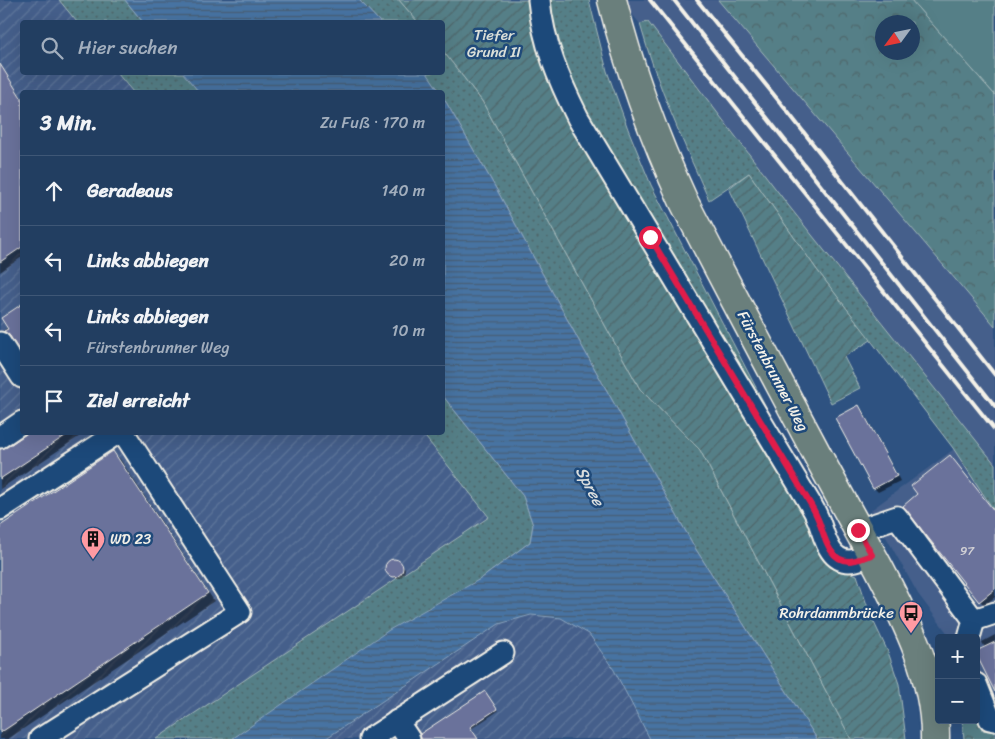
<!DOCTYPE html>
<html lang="de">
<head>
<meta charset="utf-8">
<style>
	:root { --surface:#223e61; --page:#2a4567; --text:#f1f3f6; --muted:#a2aebd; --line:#3f5776 }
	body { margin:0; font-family:Sriracha,sans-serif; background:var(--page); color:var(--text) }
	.controls { position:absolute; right:15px; bottom:15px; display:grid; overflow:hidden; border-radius:5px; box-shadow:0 5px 20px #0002 }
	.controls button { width:45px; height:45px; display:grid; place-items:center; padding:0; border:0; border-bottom:1px solid var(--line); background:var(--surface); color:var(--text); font:25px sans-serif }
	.compass { position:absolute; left:875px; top:15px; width:45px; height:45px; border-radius:50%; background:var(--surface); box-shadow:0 5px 20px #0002; rotate:237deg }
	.stop { position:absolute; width:15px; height:15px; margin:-11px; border:4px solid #e11d48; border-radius:50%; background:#fff }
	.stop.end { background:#e11d48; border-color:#fff; box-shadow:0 1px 5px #0008 }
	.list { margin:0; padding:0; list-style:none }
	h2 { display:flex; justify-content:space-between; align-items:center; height:65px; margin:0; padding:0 20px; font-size:21px }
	h2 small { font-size:16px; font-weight:400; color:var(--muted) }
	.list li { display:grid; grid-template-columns:32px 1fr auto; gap:15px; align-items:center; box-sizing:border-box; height:70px; padding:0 20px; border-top:1px solid var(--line) }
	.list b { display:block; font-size:19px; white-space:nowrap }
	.list p { margin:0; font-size:16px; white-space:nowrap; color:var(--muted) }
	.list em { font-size:16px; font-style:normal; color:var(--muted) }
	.icon { flex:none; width:28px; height:28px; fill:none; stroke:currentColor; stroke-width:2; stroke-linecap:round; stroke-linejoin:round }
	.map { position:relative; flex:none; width:995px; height:739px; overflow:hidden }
	.search { position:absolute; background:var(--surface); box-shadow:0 5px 20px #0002; left:20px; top:20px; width:425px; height:55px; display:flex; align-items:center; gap:12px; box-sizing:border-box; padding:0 18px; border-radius:5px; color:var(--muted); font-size:19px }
	.panel { position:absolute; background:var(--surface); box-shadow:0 5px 20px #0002; left:20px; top:90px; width:425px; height:345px; border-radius:5px }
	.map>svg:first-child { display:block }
	.built { fill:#445f8b }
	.industrial { fill:url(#industrial-furrows) }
	.grass { fill:url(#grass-dots); stroke:#a4b8b8 }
	.forest { fill:url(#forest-crowns); stroke:#a4b8b8; fill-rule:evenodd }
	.park { fill:#547f87; stroke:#a4b8b8 }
	.garden { fill:url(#garden-furrows); stroke:#a4b8b8 }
	.water { fill:url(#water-rules); stroke:#8ca5be }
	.shadow { fill:#0007 }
	.building { fill:#6a729b; stroke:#f4f1e8 }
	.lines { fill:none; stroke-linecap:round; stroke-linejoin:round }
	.minor-casing { stroke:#f4f1e8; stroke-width:25 }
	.major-casing { stroke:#f4f1e8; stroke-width:31 }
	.minor { stroke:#1f4a7a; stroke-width:21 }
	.major { stroke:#6b7f7c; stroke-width:28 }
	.rail { stroke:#f4f1e8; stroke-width:4 }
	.route { stroke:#e11d48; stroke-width:6 }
	.labels { text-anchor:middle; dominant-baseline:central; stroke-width:5; stroke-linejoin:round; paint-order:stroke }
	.number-label { font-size:12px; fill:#d2d1d5 }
	.park-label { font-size:15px; fill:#dce0d9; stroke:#1f4a7a }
	.street-label { font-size:15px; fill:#f4f1e8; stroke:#1f4a7a }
	.poi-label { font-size:15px; fill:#f4f1e8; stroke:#1f4a7a; text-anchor:start }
	.water-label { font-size:16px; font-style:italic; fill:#dadede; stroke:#1f4a7a }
</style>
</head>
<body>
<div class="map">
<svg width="995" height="739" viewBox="0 0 995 739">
	<defs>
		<pattern id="industrial-furrows" width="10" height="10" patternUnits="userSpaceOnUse" patternTransform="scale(1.25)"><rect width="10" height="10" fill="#445f8b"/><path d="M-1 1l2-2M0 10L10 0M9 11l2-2" fill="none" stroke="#60769b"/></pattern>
		<pattern id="grass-dots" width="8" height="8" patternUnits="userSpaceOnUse" patternTransform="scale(1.25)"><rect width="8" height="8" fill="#547f87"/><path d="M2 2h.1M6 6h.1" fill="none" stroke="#4f666a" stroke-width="1.8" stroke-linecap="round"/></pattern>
		<pattern id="forest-crowns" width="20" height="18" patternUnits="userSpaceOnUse" patternTransform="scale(1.25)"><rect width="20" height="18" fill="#547f87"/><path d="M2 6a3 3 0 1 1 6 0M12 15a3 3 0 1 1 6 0" fill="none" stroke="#4f666a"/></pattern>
		<pattern id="garden-furrows" width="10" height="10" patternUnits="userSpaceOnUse" patternTransform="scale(1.25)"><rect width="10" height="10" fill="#547f87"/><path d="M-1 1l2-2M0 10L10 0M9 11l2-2" fill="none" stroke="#4f666a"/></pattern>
		<pattern id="water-rules" width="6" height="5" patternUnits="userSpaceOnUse" patternTransform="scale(1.25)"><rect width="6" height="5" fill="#4773a2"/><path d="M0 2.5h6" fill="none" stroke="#485e74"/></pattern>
	</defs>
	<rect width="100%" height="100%" fill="#2e5281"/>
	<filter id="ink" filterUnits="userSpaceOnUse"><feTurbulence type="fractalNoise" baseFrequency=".02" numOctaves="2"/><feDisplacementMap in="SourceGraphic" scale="10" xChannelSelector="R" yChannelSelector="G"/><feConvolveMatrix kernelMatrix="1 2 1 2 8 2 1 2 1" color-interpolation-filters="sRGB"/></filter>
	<g filter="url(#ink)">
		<path class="built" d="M 621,0 L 718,0 L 995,326 L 995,505 L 988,503 L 995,512 L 995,739 L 982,730 L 976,702 L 976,638 L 951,638 L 918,594 L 871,510 L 954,449 L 817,270 L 640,24 Z"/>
		<path class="industrial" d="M 0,0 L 125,0 L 143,22 L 22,22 L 22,72 L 183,73 L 199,92 L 22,92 L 22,432 L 442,432 L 443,396 L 523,496 L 589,634 L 614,670 L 650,739 L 0,739 Z"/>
		<g class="grass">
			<path d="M 59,0 L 125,0 L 143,22 L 77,22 Z"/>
			<path d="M 359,0 L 399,0 L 418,22 L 380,22 Z"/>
			<path d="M 544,0 L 589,0 L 607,71 L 628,129 L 651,185 L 792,457 L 574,100 Z"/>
			<path d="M 648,22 L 788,205 L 995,464 L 995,512 L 953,448 L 817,270 L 749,173 L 709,200 C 683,142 657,85 640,24 Z"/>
			<path d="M 443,51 L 482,101 L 640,389 L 700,450 L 851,739 L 817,739 L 695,548 L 579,341 L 498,192 L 443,97 L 442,92 L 440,92 L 427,73 L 442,72 Z"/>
			<path d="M 117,73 L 183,73 L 199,92 L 133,92 Z"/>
			<path d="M 443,396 L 523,496 L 533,525 L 530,542 L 482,578 L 232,739 L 156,739 L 489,517 L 422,433 L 442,432 Z"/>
		</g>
		<g class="forest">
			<path d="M 718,0 L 911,0 L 995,95 L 995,326 ZM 882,22 L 912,22 L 912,52 L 882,52 Z"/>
			<path d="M 976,702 L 982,730 L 995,732 L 995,739 L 964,739 L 962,720 L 976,720 Z"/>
		</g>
		<path class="park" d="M 911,0 L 995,0 L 995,95 Z"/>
		<g class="garden">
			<path d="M 399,0 L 534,0 L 538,36 L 812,524 C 814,558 828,564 857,575 L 870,614 L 888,652 L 899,684 L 906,739 L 851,739 L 700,450 L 640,389 L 482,101 L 443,51 L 442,22 L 418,22 Z"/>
			<path d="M 749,173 L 817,270 L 871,340 L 844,357 L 860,388 L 831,403 L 729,188 Z"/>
		</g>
		<g class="water">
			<path d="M 125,0 L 359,0 L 380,22 L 143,22 Z"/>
			<path d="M 183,73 L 427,73 L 440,92 L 199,92 Z"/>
			<path d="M 443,97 L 498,192 L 579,341 L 695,548 L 817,739 L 650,739 L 614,670 L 589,634 L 561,618 L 531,615 L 499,624 L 325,739 L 232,739 L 389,630 L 482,578 L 530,542 L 533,525 L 523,496 L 443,396 Z"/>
		</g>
		<g class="shadow">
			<path d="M 7,77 L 22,98 L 22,257 L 0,272 L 0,82 Z"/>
			<path d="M 22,305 L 22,352 L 13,338 L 8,336 L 3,331 L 8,327 L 3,318 Z"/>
			<path d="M 859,407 L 863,411 L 900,481 L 878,492 L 874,488 Z"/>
			<path d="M 31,432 L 86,432 L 0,489 L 0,451 L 8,448 Z"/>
			<path d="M 113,452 L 120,459 L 214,601 L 8,739 L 0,739 L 0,528 Z"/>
			<path d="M 919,494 L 995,513 L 995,597 L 985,605 L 980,601 Z"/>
			<path d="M 391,560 L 397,560 L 405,569 L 404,574 L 400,578 L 395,578 L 387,569 L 388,564 Z"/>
			<path d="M 995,635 L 995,689 L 985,648 L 982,642 Z"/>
			<path d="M 487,694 L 498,711 L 471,729 L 478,739 L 423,739 Z"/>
		</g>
		<g class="building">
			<path d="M 0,64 L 22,99 L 22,247 L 0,262 Z"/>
			<path d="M 22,304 L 22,355 L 10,336 L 4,331 L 8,329 L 1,318 Z"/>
			<path d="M 859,405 L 897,476 L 873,489 L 835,418 Z"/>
			<path d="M 29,432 L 71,432 L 0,479 L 0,449 L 7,447 Z"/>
			<path d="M 113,451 L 208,593 L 0,733 L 0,526 Z"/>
			<path d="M 950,455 L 995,512 L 995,589 L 979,602 L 903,506 L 917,494 L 911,486 Z"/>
			<circle cx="394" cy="568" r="9"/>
			<path d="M 995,642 L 995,692 L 976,654 L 976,651 Z"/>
			<path d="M 485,691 L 497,709 L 470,727 L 478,739 L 421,739 L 420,734 Z"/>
		</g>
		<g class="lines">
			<defs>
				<g id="minor">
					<path d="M 539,0 C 543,43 559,80 578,118 L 811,505 C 814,510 816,514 818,519 C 824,533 828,561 849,561 C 856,561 865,557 872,555"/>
					<path d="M 0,343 L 22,377"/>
					<path d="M 0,437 L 22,422"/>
					<path d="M 0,509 L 119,432"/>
					<path d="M 858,530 L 897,517 L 974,620"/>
					<path d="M 974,620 L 995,613"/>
					<path d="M 969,638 L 974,620"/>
					<path d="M 976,684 L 990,719 L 995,720"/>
					<path d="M 397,721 L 409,739"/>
					<path d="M 40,739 L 240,612 L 123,432"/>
					<path d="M 370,739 L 503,653"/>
				</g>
				<path id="major" d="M 612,0 C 630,72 653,135 684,202 C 728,288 774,373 819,458 C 839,494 859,531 879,568 C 906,620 936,678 935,739"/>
			</defs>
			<use href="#minor" class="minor-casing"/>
			<use href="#major" class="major-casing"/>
			<use href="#minor" class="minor"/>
			<use href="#major" class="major"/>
			<g class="rail">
				<path d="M 650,0 L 995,430"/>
				<path d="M 674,0 L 995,406"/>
				<path d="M 697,0 L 787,111 L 995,375"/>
			</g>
		</g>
	</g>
	<g class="lines" filter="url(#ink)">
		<path class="route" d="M 650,237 L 811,505 C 814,510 816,514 818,519 C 824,533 828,561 849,561 C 856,561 865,557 872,555 L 858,530"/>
	</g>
	<defs>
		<symbol id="building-pin" viewBox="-11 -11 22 30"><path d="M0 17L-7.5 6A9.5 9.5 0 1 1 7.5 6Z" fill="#ff9aa2" stroke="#1f4a7a"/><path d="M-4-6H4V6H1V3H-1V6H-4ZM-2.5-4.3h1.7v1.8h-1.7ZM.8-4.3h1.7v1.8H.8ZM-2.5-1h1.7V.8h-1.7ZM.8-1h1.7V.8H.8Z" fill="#111"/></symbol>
		<symbol id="bus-pin" viewBox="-11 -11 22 30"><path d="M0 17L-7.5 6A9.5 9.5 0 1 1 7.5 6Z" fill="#ff9aa2" stroke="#1f4a7a"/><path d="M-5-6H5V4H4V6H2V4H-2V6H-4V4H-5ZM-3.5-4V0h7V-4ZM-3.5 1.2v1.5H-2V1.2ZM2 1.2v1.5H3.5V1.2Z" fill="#111"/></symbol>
	</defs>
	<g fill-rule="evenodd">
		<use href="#building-pin" x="79" y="525" width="28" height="38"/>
		<use href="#bus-pin" x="897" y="599" width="28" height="38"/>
	</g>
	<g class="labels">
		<g class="number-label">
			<text x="967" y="551">97</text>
		</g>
		<g class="park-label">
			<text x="494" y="35">Tiefer<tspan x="494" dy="17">Grund II</tspan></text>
		</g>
		<g class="street-label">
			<text transform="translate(773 371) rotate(62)">Fürstenbrunner Weg</text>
		</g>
		<g class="poi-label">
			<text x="110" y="539">WD 23</text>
			<text x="894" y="613" text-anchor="end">Rohrdammbrücke</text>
		</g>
		<g class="water-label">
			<text transform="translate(590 486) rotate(62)">Spree</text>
		</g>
	</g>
</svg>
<div class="controls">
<button>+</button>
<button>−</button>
</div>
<svg class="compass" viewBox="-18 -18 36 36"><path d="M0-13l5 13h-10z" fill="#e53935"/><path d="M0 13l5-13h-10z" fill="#a2aebd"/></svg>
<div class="stop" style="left:650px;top:237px"></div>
<div class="stop end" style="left:858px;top:530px"></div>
<div class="search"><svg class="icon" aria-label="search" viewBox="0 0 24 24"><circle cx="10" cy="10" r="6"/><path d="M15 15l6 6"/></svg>Hier suchen</div>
<section class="panel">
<h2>3 Min.<small>Zu Fuß · 170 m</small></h2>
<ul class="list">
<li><svg class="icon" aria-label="ahead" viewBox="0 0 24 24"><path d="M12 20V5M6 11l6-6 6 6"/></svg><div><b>Geradeaus</b></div><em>140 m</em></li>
<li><svg class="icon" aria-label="left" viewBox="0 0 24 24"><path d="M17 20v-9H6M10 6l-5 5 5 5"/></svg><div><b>Links abbiegen</b></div><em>20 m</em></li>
<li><svg class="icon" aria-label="left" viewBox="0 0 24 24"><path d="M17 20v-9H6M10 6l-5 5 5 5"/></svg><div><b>Links abbiegen</b><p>Fürstenbrunner Weg</p></div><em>10 m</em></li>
<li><svg class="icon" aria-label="arrive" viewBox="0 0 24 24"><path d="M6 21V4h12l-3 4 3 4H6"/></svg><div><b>Ziel erreicht</b></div></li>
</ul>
</section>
</div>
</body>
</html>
